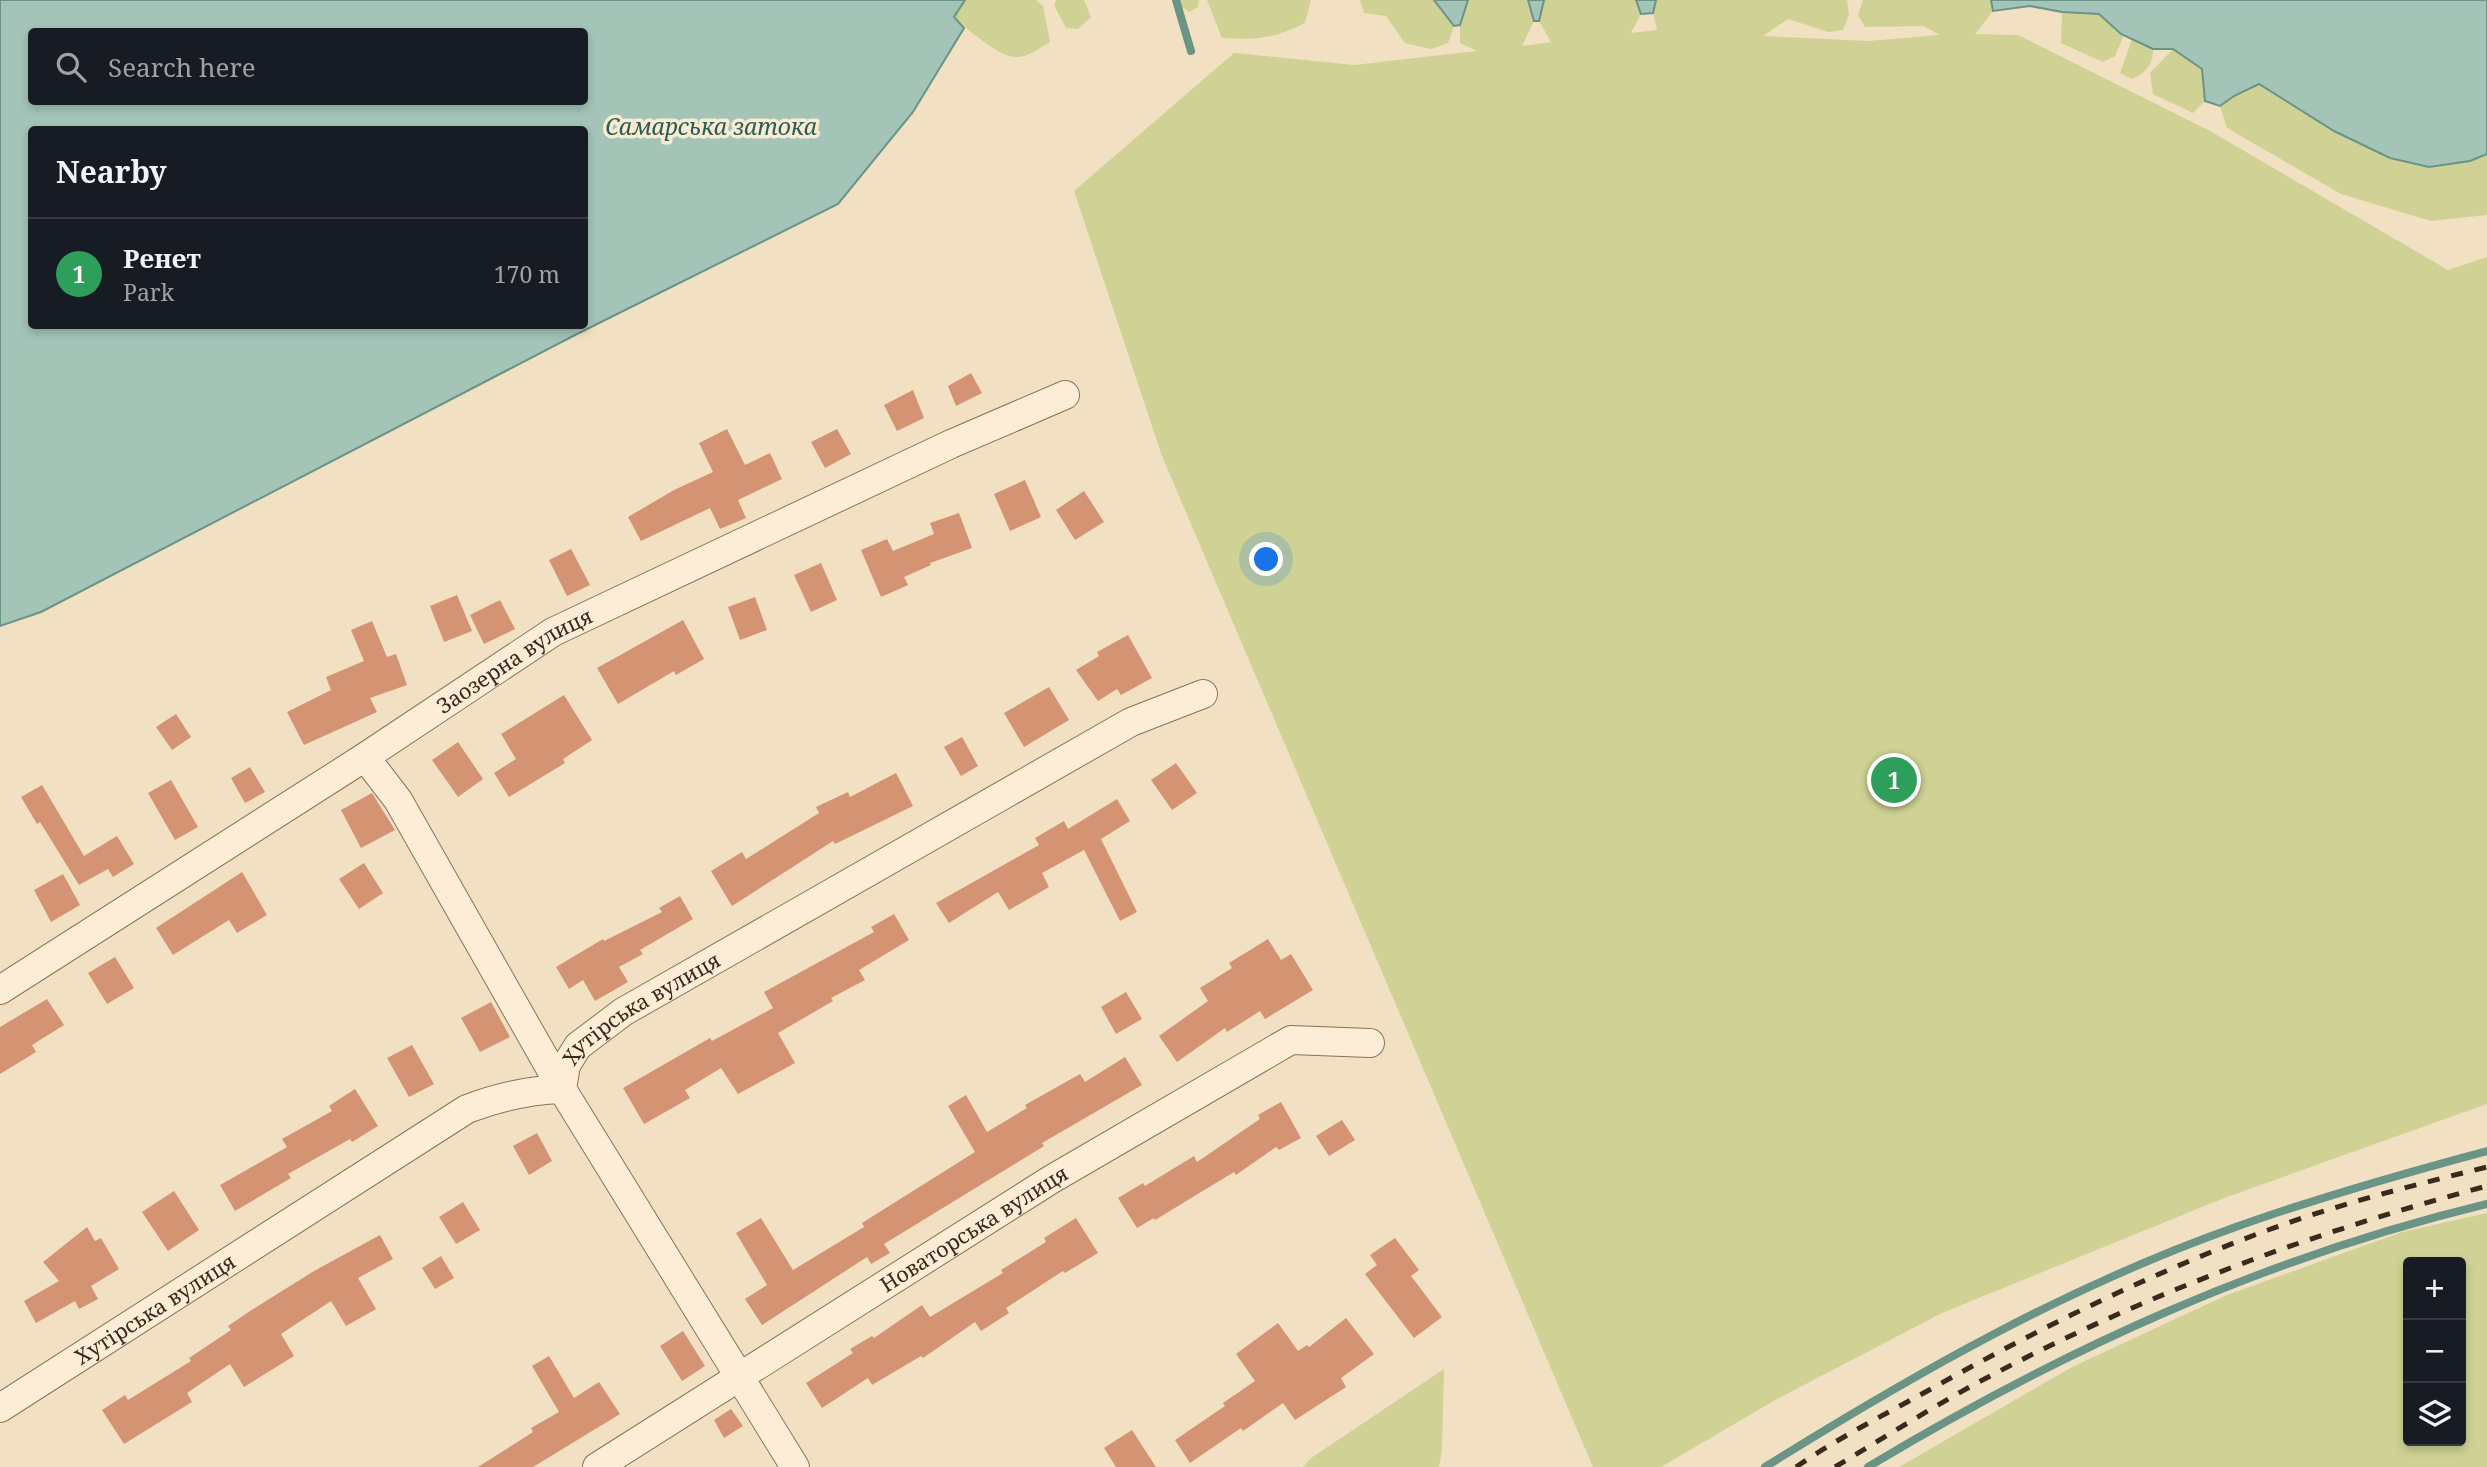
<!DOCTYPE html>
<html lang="en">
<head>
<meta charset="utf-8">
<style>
	:root { --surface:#171b24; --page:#20242c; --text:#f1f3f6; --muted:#9ea1a6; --line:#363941; --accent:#ce949b }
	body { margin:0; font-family:"Noto Serif",serif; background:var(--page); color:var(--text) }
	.controls { position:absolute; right:21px; bottom:21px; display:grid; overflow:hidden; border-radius:7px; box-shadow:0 4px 10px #0003 }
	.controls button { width:63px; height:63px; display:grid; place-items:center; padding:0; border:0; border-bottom:2px solid var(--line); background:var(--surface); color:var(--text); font:35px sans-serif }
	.you { position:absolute; left:1267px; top:560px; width:24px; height:24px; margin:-18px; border:5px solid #fff; border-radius:50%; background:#1a73e8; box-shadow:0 0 0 10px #1a73e833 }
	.badge { display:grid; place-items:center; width:46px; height:46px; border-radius:50%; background:var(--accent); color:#fff; font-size:23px; font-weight:700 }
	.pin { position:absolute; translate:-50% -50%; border:4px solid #fff; box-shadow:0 2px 7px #0006 }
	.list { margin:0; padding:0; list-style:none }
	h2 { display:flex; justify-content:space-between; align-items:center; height:91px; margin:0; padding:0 28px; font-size:30px }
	h2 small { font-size:23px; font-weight:400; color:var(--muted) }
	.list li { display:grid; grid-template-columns:46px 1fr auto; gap:21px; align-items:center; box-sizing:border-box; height:112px; padding:0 28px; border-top:2px solid var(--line) }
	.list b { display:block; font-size:26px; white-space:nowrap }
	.list p { margin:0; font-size:23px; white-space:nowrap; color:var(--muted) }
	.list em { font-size:23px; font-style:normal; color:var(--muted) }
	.icon { flex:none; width:38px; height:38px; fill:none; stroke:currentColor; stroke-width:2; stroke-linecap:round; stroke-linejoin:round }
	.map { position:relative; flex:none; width:2487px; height:1467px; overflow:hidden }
	.search { position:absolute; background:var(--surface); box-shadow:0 4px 10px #0003; left:28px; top:28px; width:560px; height:77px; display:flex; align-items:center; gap:18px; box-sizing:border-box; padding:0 24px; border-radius:7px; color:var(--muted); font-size:26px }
	.panel { position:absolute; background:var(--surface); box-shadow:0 4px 10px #0003; left:28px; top:126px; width:560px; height:203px; border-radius:7px }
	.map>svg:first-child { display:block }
	.green { fill:#cfd294; fill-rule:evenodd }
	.water { fill:#a4c4b8; stroke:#6a9486; stroke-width:2; fill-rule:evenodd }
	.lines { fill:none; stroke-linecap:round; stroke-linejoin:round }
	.stream { stroke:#6a9486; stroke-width:8 }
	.building { fill:#d49474 }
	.minor-casing { stroke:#8e7057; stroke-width:30 }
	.minor { stroke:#fcedd6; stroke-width:28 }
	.rail { stroke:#3c291d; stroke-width:5; stroke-dasharray:12 12; stroke-linecap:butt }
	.labels { text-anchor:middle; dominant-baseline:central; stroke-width:7; stroke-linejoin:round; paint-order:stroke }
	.street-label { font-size:21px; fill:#3c291d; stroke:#f9ead2 }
	.water-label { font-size:23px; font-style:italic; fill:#2a5d56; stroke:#f9ead2 }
</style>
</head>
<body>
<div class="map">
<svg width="2487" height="1467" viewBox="0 0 2487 1467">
	<rect width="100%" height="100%" fill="#f2e0c2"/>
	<g class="green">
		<path d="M 965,0 L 1036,0 L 1043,6 L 1050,42 C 1040,48 1027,58 1014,57 C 999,56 965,28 954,17 Z"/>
		<path d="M 1056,0 L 1084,0 L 1091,17 L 1078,29 L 1066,28 L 1054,5 Z"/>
		<path d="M 1176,0 L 1199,0 L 1198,7 L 1189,12 L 1178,4 Z"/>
		<path d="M 1207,0 L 1311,0 L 1305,23 C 1272,39 1259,40 1222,38 Z"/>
		<path d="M 1360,0 L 1434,0 L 1454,26 L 1448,43 L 1431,49 L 1405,43 L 1386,16 L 1364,13 Z"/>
		<path d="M 1468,0 L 1528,0 L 1534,21 L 1522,46 L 1551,42 L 1539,21 L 1544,0 L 1636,0 L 1641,14 L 1631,33 L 1657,30 L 1653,13 L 1656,0 L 1847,0 L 1849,15 L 1843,30 L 1828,32 L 1788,19 L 1763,36 L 1868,41 L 1940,35 L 1923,26 L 1865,27 L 1858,15 L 1863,0 L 1991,0 L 1993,11 L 1975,34 L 2018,35 L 2210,131 L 2448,270 L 2487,257 L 2487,1104 L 2224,1198 L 1942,1313 L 1777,1399 L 1661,1467 L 1593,1467 L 1162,456 L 1074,191 L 1234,53 L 1354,65 L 1477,51 L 1460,43 L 1460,25 Z"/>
		<path d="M 2062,12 L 2099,14 L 2124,35 L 2115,56 L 2103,62 L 2061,43 Z"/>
		<path d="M 2132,39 L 2153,49 C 2153,64 2146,73 2132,79 L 2120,73 Z"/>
		<path d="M 2173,49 L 2203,69 L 2205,101 L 2193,113 L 2153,94 L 2150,73 Z"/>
		<path d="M 2259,84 L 2334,131 L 2470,161 L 2487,154 L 2487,215 L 2431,221 L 2341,194 L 2227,128 L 2220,106 L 2234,96 Z"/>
		<path d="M 2487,1213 L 2487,1467 L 1899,1467 L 2072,1367 L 2227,1295 L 2402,1232 ZM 2408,1262 L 2461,1262 L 2461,1441 L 2408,1441 Z"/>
		<path d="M 1444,1369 L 1442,1450 L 1439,1467 L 1303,1467 L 1311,1458 Z"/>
	</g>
	<g class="water">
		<path d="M 0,0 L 965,0 L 954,17 L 964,28 L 913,112 L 838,204 L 577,334 L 41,612 L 0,626 ZM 32,32 L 584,32 L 584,102 L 32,102 ZM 32,130 L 584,130 L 584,326 L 32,326 Z"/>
		<path d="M 1434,0 L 1468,0 L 1460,25 L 1454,26 Z"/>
		<path d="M 1528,0 L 1544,0 L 1539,21 L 1534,21 Z"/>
		<path d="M 1636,0 L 1656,0 L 1653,13 L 1641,14 Z"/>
		<path d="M 1991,0 L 2487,0 L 2487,154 L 2470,161 L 2429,167 L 2390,158 L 2334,131 L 2259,84 L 2234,96 L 2220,106 L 2205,101 L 2202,69 L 2173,49 L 2153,49 L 2121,34 L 2099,14 L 2062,12 L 2030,6 L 1993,11 Z"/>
	</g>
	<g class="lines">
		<g class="stream">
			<path d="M 1176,0 L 1191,51"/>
			<path d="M 1765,1467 C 1914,1374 2067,1287 2233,1228 C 2316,1198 2401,1174 2487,1151"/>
			<path d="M 1868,1467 C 2064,1349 2264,1258 2487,1204"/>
		</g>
	</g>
	<g class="building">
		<path d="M 971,373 L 982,393 L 956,406 L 948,386 Z"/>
		<path d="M 913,390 L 924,418 L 897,431 L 884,405 Z"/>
		<path d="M 727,429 L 745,465 L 770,453 L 782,479 L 738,500 L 746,518 L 720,529 L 710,508 L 641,541 L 628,517 L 674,490 L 713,472 L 699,443 Z"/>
		<path d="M 837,429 L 851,454 L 825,468 L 811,442 Z"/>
		<path d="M 1025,480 L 1041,517 L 1010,531 L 994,494 Z"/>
		<path d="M 1084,491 L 1104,522 L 1075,540 L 1056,510 Z"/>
		<path d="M 959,513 L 972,548 L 930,563 L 931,565 L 904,577 L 908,585 L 881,597 L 861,550 L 887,539 L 893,551 L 934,534 L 930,523 Z"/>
		<path d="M 571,549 L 590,585 L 567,596 L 549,560 Z"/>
		<path d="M 821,563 L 837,600 L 811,612 L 794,575 Z"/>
		<path d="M 457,595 L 472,631 L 444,642 L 430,606 Z"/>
		<path d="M 755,597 L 767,630 L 740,640 L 728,607 Z"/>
		<path d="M 500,600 L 515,629 L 484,644 L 470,615 Z"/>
		<path d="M 683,620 L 704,659 L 676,675 L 674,671 L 618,704 L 597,668 Z"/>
		<path d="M 372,621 L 387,657 L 396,654 L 407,685 L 370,698 L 377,712 L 304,745 L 287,712 L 331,690 L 326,677 L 364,661 L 351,630 Z"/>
		<path d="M 1128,635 L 1152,678 L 1121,695 L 1117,689 L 1098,701 L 1076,670 L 1099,656 L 1097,652 Z"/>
		<path d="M 1049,687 L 1069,720 L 1024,747 L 1004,713 Z"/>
		<path d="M 564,695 L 592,740 L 563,759 L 565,763 L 509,797 L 494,773 L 516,759 L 501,734 Z"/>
		<path d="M 176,714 L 191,737 L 172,750 L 156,727 Z"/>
		<path d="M 962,737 L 978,766 L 961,776 L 944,747 Z"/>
		<path d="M 458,742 L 483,779 L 458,797 L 432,760 Z"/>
		<path d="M 1176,763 L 1197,793 L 1172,810 L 1151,780 Z"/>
		<path d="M 250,767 L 265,792 L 245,803 L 231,778 Z"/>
		<path d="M 896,773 L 913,806 L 835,844 L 833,841 L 732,906 L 711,871 L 742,852 L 746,859 L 819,813 L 816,807 L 848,792 L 850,797 Z"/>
		<path d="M 171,780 L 198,827 L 175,840 L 148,793 Z"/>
		<path d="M 42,785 L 84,856 L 117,836 L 134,864 L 113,877 L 108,869 L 79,885 L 40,822 L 37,824 L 21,797 Z"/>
		<path d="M 372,793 L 395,830 L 361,848 L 341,810 Z"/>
		<path d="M 1117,799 L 1130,821 L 1101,839 L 1137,912 L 1120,921 L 1084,850 L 1042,873 L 1049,887 L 1009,910 L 998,892 L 949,923 L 936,903 L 1039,845 L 1035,838 L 1064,821 L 1068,829 Z"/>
		<path d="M 364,863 L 383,893 L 359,909 L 339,879 Z"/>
		<path d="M 242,872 L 267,915 L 237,933 L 229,920 L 173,955 L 156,928 Z"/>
		<path d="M 63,874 L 80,905 L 51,922 L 34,890 Z"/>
		<path d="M 680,896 L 693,919 L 640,950 L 643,954 L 619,967 L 628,982 L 595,1001 L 583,980 L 569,989 L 556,967 L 603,939 L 604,941 L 662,912 L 659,908 Z"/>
		<path d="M 894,914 L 909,940 L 859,970 L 865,980 L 831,998 L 833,1001 L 778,1033 L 795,1063 L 738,1094 L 721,1068 L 685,1090 L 690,1098 L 644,1124 L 623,1088 L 710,1038 L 712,1041 L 773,1008 L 764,992 L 874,932 L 871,927 Z"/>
		<path d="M 1268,939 L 1281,960 L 1291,954 L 1313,990 L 1265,1019 L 1260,1011 L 1227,1032 L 1225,1028 L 1177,1062 L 1159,1036 L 1208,1001 L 1200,988 L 1232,968 L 1229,963 Z"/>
		<path d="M 115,957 L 134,988 L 107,1004 L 88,973 Z"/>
		<path d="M 1126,992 L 1142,1019 L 1116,1034 L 1101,1007 Z"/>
		<path d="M 47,999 L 64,1025 L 32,1045 L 36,1052 L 0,1074 L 0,1027 Z"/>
		<path d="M 491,1002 L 510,1037 L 480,1052 L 461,1018 Z"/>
		<path d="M 412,1045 L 434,1084 L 409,1097 L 387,1058 Z"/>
		<path d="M 1125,1057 L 1142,1085 L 1042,1143 L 1044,1146 L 884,1244 L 890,1253 L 871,1264 L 867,1257 L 762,1325 L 745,1299 L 767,1285 L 736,1233 L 761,1218 L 793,1270 L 864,1227 L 862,1223 L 975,1152 L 948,1106 L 966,1095 L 987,1132 L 1027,1108 L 1025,1105 L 1080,1074 L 1085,1082 Z"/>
		<path d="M 355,1089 L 378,1126 L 352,1142 L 350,1139 L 288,1174 L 291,1178 L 235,1211 L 220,1185 L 287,1147 L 282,1139 L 332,1111 L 329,1106 Z"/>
		<path d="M 1281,1102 L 1301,1138 L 1279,1150 L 1276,1147 L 1236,1175 L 1234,1172 L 1155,1220 L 1154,1218 L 1137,1228 L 1118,1198 L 1143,1183 L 1145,1186 L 1194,1156 L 1197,1162 L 1260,1119 L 1258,1115 Z"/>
		<path d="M 1342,1120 L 1355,1140 L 1329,1156 L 1316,1136 Z"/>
		<path d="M 537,1133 L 552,1161 L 529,1175 L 513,1146 Z"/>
		<path d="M 174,1191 L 199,1230 L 168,1251 L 142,1212 Z"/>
		<path d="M 463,1202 L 480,1230 L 456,1244 L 439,1217 Z"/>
		<path d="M 1076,1218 L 1098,1253 L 1065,1273 L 1063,1271 L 1006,1308 L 1009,1313 L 981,1331 L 975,1322 L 923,1358 L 921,1356 L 872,1385 L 868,1378 L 822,1408 L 806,1383 L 853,1353 L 850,1349 L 872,1336 L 874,1338 L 922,1305 L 930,1317 L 1003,1273 L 1001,1270 L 1046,1242 L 1044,1238 Z"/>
		<path d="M 87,1227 L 95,1241 L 101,1238 L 119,1269 L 91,1286 L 98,1299 L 79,1309 L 75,1301 L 36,1323 L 24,1301 L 59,1281 L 43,1262 Z"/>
		<path d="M 380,1235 L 393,1259 L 358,1278 L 376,1309 L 346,1326 L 331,1301 L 281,1334 L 294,1356 L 244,1387 L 230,1364 L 187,1393 L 192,1402 L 124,1444 L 102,1410 L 125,1395 L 128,1400 L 191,1361 L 189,1358 L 231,1330 L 228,1326 L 250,1311 L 314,1271 Z"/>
		<path d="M 1395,1238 L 1419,1270 L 1411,1276 L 1442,1317 L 1414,1338 L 1365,1274 L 1377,1265 L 1370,1255 Z"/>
		<path d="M 441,1256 L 454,1278 L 435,1289 L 422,1268 Z"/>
		<path d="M 1346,1318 L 1374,1354 L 1341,1378 L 1346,1387 L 1295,1420 L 1283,1403 L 1243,1431 L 1241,1428 L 1190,1463 L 1175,1440 L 1225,1406 L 1223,1403 L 1255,1381 L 1236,1354 L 1278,1323 L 1298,1351 L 1307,1345 L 1309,1347 Z"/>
		<path d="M 683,1331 L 705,1366 L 682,1381 L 660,1346 Z"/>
		<path d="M 549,1356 L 574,1398 L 599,1382 L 620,1414 L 533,1467 L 478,1467 L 533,1432 L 531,1428 L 559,1412 L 532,1366 Z"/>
		<path d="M 731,1409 L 743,1426 L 724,1438 L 714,1420 Z"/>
		<path d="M 1132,1430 L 1156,1467 L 1116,1467 L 1104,1448 Z"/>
	</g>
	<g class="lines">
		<defs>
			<g id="minor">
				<path d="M 365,757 L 398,800 L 562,1089 L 795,1467"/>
				<path id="s1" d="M 0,990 L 365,757 L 553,632 L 951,444 L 1065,395"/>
				<path id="s2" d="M 0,1408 L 467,1109 C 499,1097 528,1090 562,1089 L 566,1065 L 578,1046 L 623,1012 L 1131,722 L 1203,694"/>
				<path id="s3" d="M 597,1467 L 1052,1179 L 1291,1040 L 1370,1043"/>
			</g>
		</defs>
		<use href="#minor" class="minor-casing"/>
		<use href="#minor" class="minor"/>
		<g class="rail">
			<path d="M 1796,1467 C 1841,1436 1890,1412 1938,1385 C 2044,1326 2154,1272 2268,1230 C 2339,1204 2414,1185 2487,1167"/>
			<path d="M 1835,1467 C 1882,1439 1929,1409 1977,1383 C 2139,1296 2310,1233 2487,1186"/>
		</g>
	</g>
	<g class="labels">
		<g class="street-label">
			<text stroke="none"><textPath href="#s1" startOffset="611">Заозерна вулиця</textPath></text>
			<text stroke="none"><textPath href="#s2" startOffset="772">Хутірська вулиця</textPath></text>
			<text stroke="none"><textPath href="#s3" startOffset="446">Новаторська вулиця</textPath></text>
			<text stroke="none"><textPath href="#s2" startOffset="184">Хутірська вулиця</textPath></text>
		</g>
		<g class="water-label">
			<text x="711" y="126">Самарська затока</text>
		</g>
	</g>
</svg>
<div class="controls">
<button>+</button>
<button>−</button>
<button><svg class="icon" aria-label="layers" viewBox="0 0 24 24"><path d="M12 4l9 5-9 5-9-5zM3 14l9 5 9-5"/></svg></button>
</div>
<div class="you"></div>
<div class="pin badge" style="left:1894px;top:780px;background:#2e9e5b">1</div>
<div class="search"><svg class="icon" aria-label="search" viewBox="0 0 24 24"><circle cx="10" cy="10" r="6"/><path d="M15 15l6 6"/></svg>Search here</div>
<section class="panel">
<h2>Nearby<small></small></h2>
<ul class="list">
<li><span class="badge" style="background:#2e9e5b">1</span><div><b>Ренет</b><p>Park</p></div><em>170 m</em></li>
</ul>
</section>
</div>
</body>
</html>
